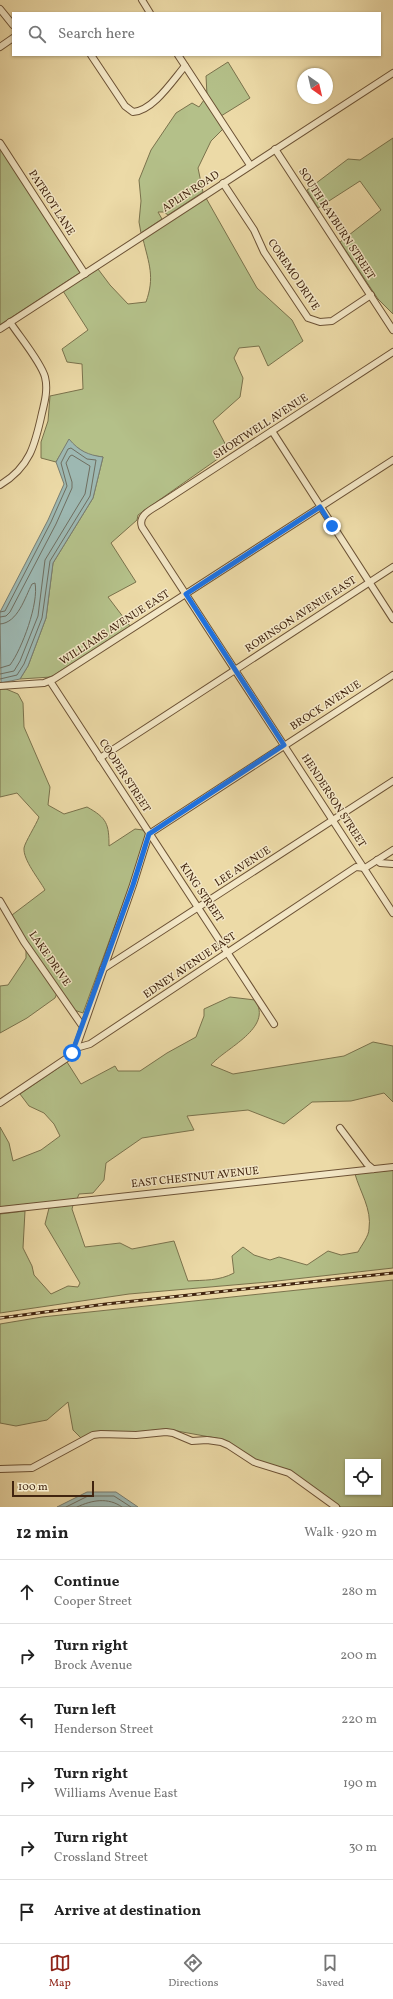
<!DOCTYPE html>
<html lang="en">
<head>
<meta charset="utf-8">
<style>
	:root { --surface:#fff; --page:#f6f6f6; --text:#222; --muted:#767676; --line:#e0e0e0; --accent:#8f2418 }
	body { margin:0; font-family:Vollkorn,serif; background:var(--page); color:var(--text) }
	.controls { position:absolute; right:12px; bottom:12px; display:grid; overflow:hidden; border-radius:0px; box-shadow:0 1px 3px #0004 }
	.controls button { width:36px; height:36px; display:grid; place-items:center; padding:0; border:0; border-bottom:1px solid var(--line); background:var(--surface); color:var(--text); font:20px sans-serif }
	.compass { position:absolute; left:297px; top:68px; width:36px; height:36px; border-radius:50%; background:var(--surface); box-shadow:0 1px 3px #0004; rotate:146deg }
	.scale { position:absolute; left:12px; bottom:10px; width:82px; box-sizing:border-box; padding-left:4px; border:2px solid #41240f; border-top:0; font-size:11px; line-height:14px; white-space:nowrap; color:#41240f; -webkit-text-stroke:3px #f3e7c6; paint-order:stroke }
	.stop { position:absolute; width:12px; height:12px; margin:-9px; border:3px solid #1a73e8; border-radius:50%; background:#fff }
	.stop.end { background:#1a73e8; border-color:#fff; box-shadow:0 1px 4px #0008 }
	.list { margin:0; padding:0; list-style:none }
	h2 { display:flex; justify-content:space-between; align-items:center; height:52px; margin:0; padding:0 16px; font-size:17px }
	h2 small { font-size:13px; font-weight:400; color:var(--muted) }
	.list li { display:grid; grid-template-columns:26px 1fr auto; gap:12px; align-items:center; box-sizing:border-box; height:64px; padding:0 16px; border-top:1px solid var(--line) }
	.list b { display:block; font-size:15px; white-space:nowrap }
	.list p { margin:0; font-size:13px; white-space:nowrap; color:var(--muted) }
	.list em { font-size:13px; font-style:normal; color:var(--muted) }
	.icon { flex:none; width:22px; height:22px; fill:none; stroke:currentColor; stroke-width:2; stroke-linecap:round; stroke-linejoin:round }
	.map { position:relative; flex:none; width:393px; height:1507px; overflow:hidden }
	.search { position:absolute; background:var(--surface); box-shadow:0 1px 3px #0004; left:12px; right:12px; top:12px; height:44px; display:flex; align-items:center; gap:10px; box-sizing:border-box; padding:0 14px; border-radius:0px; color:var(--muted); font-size:15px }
	.sheet { height:436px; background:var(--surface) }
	nav { display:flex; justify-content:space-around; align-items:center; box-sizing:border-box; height:56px; border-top:1px solid var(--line); background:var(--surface); font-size:11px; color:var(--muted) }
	nav a { display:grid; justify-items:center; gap:2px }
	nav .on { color:var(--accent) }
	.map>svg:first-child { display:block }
	.green { fill:#b4c089; stroke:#7a724c; fill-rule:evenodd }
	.water { fill:#9db8b2; stroke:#787d71 }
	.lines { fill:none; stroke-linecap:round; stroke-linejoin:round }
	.shore { stroke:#6f6e60; stroke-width:1 }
	.minor-casing { stroke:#6c5235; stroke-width:8 }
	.minor { stroke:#f3e7c6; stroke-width:6 }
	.rail-casing { stroke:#41240f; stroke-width:3 }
	.rail { stroke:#f3e7c6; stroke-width:1.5; stroke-dasharray:4.5; stroke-linecap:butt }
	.route { stroke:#1a73e8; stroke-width:5 }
	.labels { text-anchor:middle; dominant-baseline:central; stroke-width:3; stroke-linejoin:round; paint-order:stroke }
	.street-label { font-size:11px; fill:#41240f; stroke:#f3e7c6 }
</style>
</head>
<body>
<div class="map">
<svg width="393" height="1507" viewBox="0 0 393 1507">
	<rect width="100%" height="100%" fill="#ecdaa7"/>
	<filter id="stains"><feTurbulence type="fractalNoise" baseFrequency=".005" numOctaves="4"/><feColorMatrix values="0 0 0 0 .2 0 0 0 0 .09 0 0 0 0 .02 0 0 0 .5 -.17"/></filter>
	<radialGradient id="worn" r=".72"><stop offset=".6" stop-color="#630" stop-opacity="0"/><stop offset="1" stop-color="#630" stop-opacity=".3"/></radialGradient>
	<g class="green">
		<path d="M 228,62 L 250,98 L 221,116 L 207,95 L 206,76 Z"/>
		<path d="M 204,100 L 223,129 L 211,141 L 198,168 L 203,192 L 168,215 L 164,212 L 158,212 L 162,219 L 141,233 L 139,222 L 141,201 L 139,180 L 151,150 L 176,113 L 192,103 L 199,107 Z"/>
		<path d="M 393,138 L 393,314 L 378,299 L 340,242 L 381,210 L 360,181 L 318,208 L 307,190 L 348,159 L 360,160 Z"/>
		<path d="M 0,148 L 81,272 L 0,325 Z"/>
		<path d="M 206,198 L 257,288 L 292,320 L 303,341 L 268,366 L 259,346 L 239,348 L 234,358 L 243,378 L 240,397 L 213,421 L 229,451 L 138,515 L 137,520 L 111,543 L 136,582 L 108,597 L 130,626 L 51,677 L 20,679 L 28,666 L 46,618 L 53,563 L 93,498 L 103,457 L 88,455 L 75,446 L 65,447 L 56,462 L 41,458 L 41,442 L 48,421 L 50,396 L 83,389 L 82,364 L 67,362 L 62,349 L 88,330 L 63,291 L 98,269 L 110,285 L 128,304 L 146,302 C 155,277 149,264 143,239 Z"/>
		<path d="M 0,689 L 6,689 L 18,694 L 23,703 L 24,727 L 50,787 L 48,805 L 64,814 L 87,807 C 107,818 109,824 109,846 L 135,829 L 143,830 L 146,834 L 130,884 L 83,1013 L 74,1010 L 26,940 L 13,917 L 12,915 L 45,890 C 39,879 23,860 24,848 C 25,842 36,825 39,817 L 17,793 L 0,797 Z"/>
		<path d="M 26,949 L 57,993 L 55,998 L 27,1018 L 0,1033 L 0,986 L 8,985 L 26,958 Z"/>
		<path d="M 230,997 L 255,1000 C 274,1028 225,1048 211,1065 L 233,1074 L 344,1056 L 373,1042 L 393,1046 L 393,1102 L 384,1093 L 351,1101 L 312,1102 L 284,1124 L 248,1110 L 187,1116 L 194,1130 L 142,1138 L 106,1163 L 104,1180 L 93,1193 L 79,1194 L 77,1199 L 0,1207 L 0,1127 L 9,1143 L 13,1161 L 41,1150 L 60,1136 L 54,1124 L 44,1113 L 29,1106 L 20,1094 L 67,1062 L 81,1084 L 115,1066 L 118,1071 L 140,1071 L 167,1053 L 196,1037 L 204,1016 L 204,1009 Z"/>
		<path d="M 393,1170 L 393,1268 L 268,1282 L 129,1294 L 0,1313 L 0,1214 L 25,1211 L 23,1248 L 32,1266 L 34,1275 L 51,1294 L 68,1286 L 78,1287 L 80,1283 L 45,1224 L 49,1208 L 73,1205 L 72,1209 L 85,1247 L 120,1243 L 132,1249 L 174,1241 L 188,1281 C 204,1280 219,1281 234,1273 L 232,1256 L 243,1247 L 254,1255 L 270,1260 L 279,1257 L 307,1265 L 328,1251 L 341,1255 L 358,1252 C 361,1246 369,1236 369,1229 C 372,1209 360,1192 355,1174 Z"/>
		<path d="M 393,1280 L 393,1507 L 341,1507 L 290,1470 L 266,1464 L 253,1458 L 229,1442 L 221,1439 L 166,1429 L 135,1432 L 100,1431 L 81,1438 L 73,1430 L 68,1402 L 47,1420 L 16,1426 L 0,1423 L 0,1324 L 42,1317 ZM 348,1462 L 378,1462 L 378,1492 L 348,1492 Z"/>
	</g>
	<g class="water">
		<path d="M 69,439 C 79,451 88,455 103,457 L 93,498 L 53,563 L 46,618 L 28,666 L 20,679 L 1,683 L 0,612 L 48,520 L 64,484 L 56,462 Z"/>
		<path d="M 87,1492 L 116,1492 L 138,1507 L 57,1507 Z"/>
	</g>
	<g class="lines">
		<g class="shore">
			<path d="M 0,612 L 5,611 L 51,522 L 67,486 L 61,463 L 68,449 L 71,448 L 87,459 L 96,460 L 90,496 L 50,561 L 42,618 L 24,664 L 17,675 L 0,679"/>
			<path d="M 0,617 L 6,616 L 10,612 L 56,524 L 72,488 L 72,482 L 66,463 L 70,456 L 72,455 L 90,466 L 85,494 L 45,560 L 38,616 L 20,661 L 14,671 L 0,674"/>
			<path d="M 0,624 C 18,623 25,597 32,584 L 35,583 C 39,603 22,649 10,665 L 0,668"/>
			<path d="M 66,1507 L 88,1496 L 114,1496 L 131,1507"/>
			<path d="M 77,1507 C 92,1500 108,1497 122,1507"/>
		</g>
		<defs>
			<g id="minor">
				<path d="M 142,0 L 150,13"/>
				<path d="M 0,9 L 13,25"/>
				<path d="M 0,47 L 13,38"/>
				<path d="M 91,55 L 125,106 L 133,112 C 153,111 173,80 185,66"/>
				<path d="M 178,55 L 250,165"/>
				<path d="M 0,143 L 85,274"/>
				<path d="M 275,149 L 393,330"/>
				<path d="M 223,183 L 254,230 L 264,252 L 308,318 L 320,322 L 332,321 L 371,295"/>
				<path d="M 0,329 L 393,73"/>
				<path d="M 393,352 L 163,502 C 155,508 137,514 142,527 L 393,913"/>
				<path d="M 272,431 L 393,619"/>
				<path d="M 0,485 C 30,467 35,445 42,413 C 45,401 48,389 45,377 C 41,362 19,336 10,322"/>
				<path d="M 50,681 L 274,1024"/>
				<path d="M 0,686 L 44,683 L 54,679 L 393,460"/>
				<path d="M 100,758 L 393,567"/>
				<path d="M 149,834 L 393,675"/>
				<path d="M 377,860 L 380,863 L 393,864"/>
				<path d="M 0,901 L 24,942 L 83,1027"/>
				<path d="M 103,969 L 393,781"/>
				<path d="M 76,1048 L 90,1044 L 356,867 L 365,868 L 393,850"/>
				<path d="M 0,1103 L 67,1058 L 76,1048 L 133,885 L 149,834"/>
				<path d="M 340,1128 L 367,1164 L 373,1169"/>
				<path d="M 0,1210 L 393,1167"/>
				<path d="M 0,1469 L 32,1468 L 93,1435 L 101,1434 L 136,1435 L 166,1432 L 173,1433 L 192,1441 L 207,1440 L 221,1442 L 228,1445 L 254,1462 L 289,1473 L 336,1507"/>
			</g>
		</defs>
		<use href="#minor" class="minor-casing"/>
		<use href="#minor" class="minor"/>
		<defs>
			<path id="rail" d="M 0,1318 L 106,1304 L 393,1273"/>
		</defs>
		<use href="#rail" class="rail-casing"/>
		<use href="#rail" class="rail"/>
	</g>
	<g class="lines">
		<path class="route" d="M 72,1053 L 133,885 L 149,834 L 284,745 L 186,594 L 320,507 L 332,526"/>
	</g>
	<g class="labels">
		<g class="street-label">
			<text transform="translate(191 192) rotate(-33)">APLIN ROAD</text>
			<text transform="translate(51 203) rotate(57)">PATRIOT LANE</text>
			<text transform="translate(336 224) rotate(57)">SOUTH RAYBURN STREET</text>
			<text transform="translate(293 275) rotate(56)">COREMO DRIVE</text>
			<text transform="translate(261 427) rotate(-33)">SHORTWELL AVENUE</text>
			<text transform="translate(301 615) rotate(-33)">ROBINSON AVENUE EAST</text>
			<text transform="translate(115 628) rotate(-33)">WILLIAMS AVENUE EAST</text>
			<text transform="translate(326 706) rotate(-33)">BROCK AVENUE</text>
			<text transform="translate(124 776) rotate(57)">COOPER STREET</text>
			<text transform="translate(333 801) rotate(57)">HENDERSON STREET</text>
			<text transform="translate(243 867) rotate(-33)">LEE AVENUE</text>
			<text transform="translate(201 893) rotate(56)">KING STREET</text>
			<text transform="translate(49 959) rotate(55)">LAKE DRIVE</text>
			<text transform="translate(190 966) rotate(-34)">EDNEY AVENUE EAST</text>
			<text transform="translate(195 1178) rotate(-6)">EAST CHESTNUT AVENUE</text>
		</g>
	</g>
	<rect width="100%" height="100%" filter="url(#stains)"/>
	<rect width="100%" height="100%" fill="url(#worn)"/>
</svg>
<div class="controls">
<button><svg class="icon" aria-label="locate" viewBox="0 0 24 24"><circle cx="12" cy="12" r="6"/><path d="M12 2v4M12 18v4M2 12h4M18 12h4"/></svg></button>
</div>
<svg class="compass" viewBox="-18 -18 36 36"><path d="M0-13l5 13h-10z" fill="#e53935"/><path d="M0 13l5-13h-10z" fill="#767676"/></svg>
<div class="scale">100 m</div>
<div class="stop" style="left:72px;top:1053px"></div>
<div class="stop end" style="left:332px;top:526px"></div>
<div class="search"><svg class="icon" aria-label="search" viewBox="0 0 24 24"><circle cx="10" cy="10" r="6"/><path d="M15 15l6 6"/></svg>Search here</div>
</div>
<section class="sheet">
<h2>12 min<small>Walk · 920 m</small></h2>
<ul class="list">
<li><svg class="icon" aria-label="ahead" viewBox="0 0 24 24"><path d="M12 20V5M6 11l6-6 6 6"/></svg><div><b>Continue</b><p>Cooper Street</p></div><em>280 m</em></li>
<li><svg class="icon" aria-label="right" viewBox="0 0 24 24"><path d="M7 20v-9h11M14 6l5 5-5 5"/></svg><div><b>Turn right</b><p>Brock Avenue</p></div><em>200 m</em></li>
<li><svg class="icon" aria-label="left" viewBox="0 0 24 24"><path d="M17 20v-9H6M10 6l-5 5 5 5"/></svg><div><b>Turn left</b><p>Henderson Street</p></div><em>220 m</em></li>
<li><svg class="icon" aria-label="right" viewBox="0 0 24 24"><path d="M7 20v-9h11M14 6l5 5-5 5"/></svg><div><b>Turn right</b><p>Williams Avenue East</p></div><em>190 m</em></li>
<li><svg class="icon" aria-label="right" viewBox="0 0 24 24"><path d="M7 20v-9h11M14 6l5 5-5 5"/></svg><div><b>Turn right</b><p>Crossland Street</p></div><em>30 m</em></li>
<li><svg class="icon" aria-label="arrive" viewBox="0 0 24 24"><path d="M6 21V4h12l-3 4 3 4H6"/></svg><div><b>Arrive at destination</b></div></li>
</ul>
</section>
<nav>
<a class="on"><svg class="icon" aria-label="map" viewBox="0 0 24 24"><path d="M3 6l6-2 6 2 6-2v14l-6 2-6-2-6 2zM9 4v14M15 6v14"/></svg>Map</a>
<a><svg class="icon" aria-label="directions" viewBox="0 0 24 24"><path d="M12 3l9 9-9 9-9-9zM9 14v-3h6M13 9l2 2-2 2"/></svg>Directions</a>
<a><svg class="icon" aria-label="saved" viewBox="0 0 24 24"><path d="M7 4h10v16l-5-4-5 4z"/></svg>Saved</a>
</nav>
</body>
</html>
